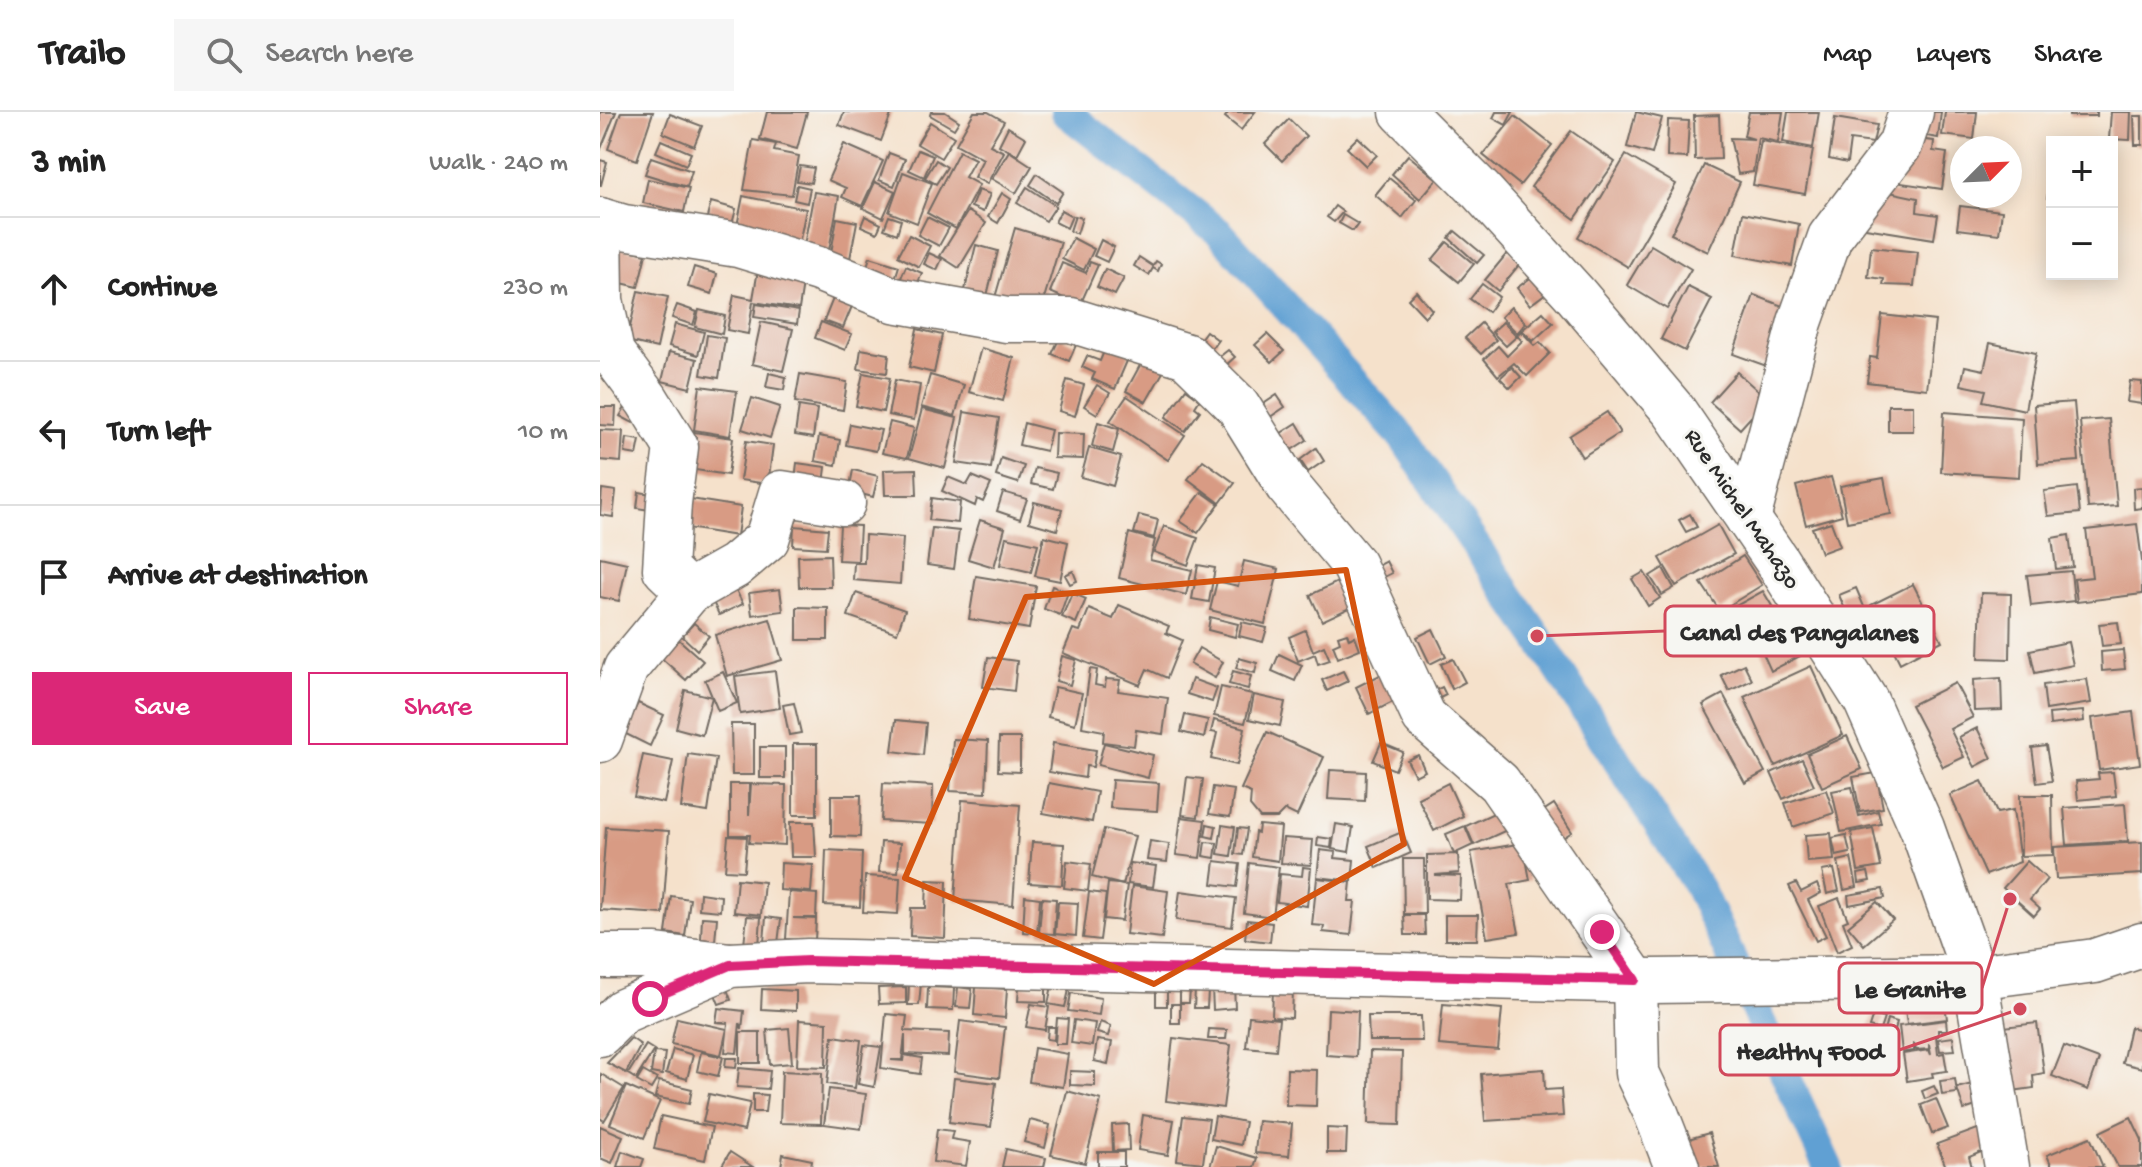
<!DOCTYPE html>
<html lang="en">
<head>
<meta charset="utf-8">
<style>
	:root { --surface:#fff; --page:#f6f6f6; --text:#222; --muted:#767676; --line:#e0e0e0; --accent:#db2777 }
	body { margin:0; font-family:"Gochi Hand",sans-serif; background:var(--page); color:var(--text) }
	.controls { position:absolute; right:24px; top:24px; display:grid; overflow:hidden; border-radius:0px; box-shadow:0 4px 20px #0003 }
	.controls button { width:72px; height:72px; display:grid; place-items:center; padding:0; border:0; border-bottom:2px solid var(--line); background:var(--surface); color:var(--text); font:40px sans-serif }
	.compass { position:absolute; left:1350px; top:24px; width:72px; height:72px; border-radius:50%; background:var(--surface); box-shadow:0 4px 20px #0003; rotate:66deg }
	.stop { position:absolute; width:24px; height:24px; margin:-18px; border:6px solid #db2777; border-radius:50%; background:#fff }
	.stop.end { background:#db2777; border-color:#fff; box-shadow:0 2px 8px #0008 }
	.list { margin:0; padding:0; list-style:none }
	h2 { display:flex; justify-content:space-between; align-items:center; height:104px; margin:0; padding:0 32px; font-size:34px }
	h2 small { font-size:26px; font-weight:400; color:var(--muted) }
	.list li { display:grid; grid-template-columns:52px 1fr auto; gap:24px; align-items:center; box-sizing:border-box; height:144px; padding:0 32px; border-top:2px solid var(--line) }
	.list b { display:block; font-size:30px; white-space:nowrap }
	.list em { font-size:26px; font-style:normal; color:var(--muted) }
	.actions { display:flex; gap:16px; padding:24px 32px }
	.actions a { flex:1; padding:18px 0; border:2px solid var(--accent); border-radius:0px; text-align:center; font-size:28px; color:var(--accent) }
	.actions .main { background:var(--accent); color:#fff }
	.icon { flex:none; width:44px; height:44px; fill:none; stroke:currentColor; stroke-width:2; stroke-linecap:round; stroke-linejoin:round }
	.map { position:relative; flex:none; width:1542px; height:1055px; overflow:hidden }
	header { display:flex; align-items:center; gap:48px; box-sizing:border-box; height:112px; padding:0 40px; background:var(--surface); border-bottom:2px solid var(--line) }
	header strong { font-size:38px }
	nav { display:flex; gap:44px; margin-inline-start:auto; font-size:28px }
	.search { width:560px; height:72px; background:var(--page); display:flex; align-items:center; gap:20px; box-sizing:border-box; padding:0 28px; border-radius:0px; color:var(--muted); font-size:30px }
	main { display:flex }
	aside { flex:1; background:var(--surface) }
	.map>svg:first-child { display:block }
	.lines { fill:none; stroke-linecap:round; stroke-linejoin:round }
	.canal { stroke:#61a0d3; stroke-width:30 }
	.building { fill:#d89b84 }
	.minor-casing { stroke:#726b63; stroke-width:47 }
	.major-casing { stroke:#726b63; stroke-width:47 }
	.minor { stroke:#fff; stroke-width:44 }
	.major { stroke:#fff; stroke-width:44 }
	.route { stroke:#db2777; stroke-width:10 }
	.marked { fill:none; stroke:#d5540f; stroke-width:6; stroke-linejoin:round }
	.labels { text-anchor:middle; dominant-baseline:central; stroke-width:6; stroke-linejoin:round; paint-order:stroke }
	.street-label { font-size:24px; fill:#2b2b2b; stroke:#f6f6f2 }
	.leader { fill:none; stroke:#d1495b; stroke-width:3 }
	.callout-dot { fill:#d1495b; stroke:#f6f6f2; stroke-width:3 }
	.callout { fill:#f6f6f2; stroke:#d1495b; stroke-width:3 }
	.callout-label { font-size:26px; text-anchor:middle; font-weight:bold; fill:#2b2b2b }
</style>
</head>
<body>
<header>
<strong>Trailo</strong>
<div class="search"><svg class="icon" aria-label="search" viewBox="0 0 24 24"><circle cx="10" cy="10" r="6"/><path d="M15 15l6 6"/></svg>Search here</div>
<nav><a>Map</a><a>Layers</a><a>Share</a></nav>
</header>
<main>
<aside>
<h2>3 min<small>Walk · 240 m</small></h2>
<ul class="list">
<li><svg class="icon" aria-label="ahead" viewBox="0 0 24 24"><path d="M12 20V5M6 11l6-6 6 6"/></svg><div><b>Continue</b></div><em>230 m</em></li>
<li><svg class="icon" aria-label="left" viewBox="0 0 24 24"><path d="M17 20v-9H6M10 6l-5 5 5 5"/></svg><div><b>Turn left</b></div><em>10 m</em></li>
<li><svg class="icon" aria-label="arrive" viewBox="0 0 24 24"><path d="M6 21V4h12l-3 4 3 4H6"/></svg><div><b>Arrive at destination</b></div></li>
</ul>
<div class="actions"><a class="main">Save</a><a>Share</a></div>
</aside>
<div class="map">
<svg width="1542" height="1055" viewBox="0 0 1542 1055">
	<rect width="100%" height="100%" fill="#f6f6f2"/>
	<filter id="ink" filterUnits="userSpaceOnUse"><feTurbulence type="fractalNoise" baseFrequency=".0125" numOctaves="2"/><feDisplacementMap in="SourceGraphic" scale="16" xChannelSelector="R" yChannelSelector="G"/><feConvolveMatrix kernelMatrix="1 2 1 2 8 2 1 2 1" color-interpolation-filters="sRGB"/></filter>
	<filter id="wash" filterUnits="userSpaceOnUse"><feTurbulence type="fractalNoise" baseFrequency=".006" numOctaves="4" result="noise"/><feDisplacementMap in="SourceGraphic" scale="32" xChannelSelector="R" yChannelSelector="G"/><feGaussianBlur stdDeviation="1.8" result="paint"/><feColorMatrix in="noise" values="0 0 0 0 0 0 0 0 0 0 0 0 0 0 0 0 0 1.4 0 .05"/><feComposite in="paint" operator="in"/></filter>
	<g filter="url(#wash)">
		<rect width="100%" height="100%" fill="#f5e1cb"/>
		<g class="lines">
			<path class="canal" d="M 465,0 L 620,121 L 803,326 L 937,524 L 1099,776 L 1228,1055"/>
		</g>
		<g id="blocks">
			<g class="building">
				<path d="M 0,0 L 16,0 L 0,39 Z"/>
				<path d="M 21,0 L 53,0 L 37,48 L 8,37 Z"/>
				<path d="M 167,0 L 207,0 L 197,37 L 160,27 Z"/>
				<path d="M 244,0 L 292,0 L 281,29 L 239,13 Z"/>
				<path d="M 331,0 L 345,0 L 359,9 L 354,17 L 330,3 Z"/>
				<path d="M 374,0 L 388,0 L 404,9 L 390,33 L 404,40 L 387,72 L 374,65 L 383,47 L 356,32 Z"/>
				<path d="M 629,0 L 655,0 L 641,18 L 625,5 Z"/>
				<path d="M 896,0 L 913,0 L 906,13 L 893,6 Z"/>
				<path d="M 1036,0 L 1062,6 L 1052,42 L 1027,35 Z"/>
				<path d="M 1149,0 L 1183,0 L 1178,30 L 1158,26 L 1153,60 L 1138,62 L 1130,26 L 1154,27 L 1144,24 Z"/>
				<path d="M 1188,0 L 1219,0 L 1213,36 L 1183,30 Z"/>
				<path d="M 1323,0 L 1341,0 L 1338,26 L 1320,23 Z"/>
				<path d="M 1345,0 L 1377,0 L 1374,27 L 1342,23 Z"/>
				<rect x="1469" y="0" width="28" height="4"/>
				<path d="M 1511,0 L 1531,0 L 1530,28 L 1509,27 Z"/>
				<path d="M 70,2 L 102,14 L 94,34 L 63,21 Z"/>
				<path d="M 1119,3 L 1121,47 L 1095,48 L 1094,4 Z"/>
				<path d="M 915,4 L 952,33 L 920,73 L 883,43 Z"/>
				<path d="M 1534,4 L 1542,4 L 1542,33 L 1535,33 Z"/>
				<path d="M 1235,6 L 1277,13 L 1273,31 L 1250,28 L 1247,51 L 1229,47 Z"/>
				<path d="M 689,7 L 706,24 L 682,49 L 665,32 Z"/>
				<path d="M 1068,8 L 1089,9 L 1087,46 L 1067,45 Z"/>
				<path d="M 330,10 L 354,25 L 341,46 L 317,32 Z"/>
				<path d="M 408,15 L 426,26 L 417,43 L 399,33 Z"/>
				<path d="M 971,19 L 1015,50 L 975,107 L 931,75 Z"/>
				<path d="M 758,25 L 777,43 L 766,54 L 747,36 Z"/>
				<path d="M 1316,27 L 1334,29 L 1333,39 L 1347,41 L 1342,77 L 1301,71 L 1305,34 Z"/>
				<path d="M 61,28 L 91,41 L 86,53 L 56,40 Z"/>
				<path d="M 153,28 L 176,32 L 174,39 L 199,44 L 192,83 L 144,78 Z"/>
				<path d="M 1161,29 L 1213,38 L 1205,82 L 1153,73 Z"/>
				<path d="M 244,32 L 283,49 L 262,94 L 242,85 L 246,76 L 228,68 Z"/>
				<path d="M 318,38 L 333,44 L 324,65 L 309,58 Z"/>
				<path d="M 359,39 L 375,47 L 365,65 L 379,73 L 356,117 L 327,101 Z"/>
				<path d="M 409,39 L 432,54 L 416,81 L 392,67 Z"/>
				<path d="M 289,41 L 305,47 L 294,74 L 279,68 Z"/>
				<path d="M 808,43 L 837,67 L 820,87 L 792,62 Z"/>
				<path d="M 1026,43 L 1076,72 L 1028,155 L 978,125 Z"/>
				<path d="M 51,45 L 92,59 L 87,75 L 45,62 Z"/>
				<path d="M 0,48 L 7,50 L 1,73 L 0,73 Z"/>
				<path d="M 336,48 L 347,55 L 336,72 L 325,66 Z"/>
				<path d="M 1104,53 L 1140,70 L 1108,140 L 1071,122 Z"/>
				<path d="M 200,54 L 214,56 L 211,71 L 197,69 Z"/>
				<path d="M 303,60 L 332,71 L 317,111 L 289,100 Z"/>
				<path d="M 437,62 L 463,80 L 456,91 L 430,73 Z"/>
				<path d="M 789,66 L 816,88 L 802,106 L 775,83 Z"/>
				<path d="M 48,67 L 89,76 L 84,100 L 43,91 Z"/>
				<path d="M 1451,67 L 1452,67 L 1452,87 L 1447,86 Z"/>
				<path d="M 275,70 L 295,79 L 283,106 L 263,96 Z"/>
				<path d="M 197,73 L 210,76 L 207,91 L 194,88 Z"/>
				<path d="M 427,75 L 456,94 L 446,109 L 417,91 Z"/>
				<path d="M 378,78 L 390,82 L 383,100 L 371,95 Z"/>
				<path d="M 1280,78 L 1318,86 L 1317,100 L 1338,103 L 1334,127 L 1253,114 Z"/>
				<path d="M 214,80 L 239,84 L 227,149 L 202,144 Z"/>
				<path d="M 402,81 L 411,87 L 398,111 L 388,105 Z"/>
				<path d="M 143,84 L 206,97 L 199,132 L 136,119 Z"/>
				<path d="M 111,90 L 136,97 L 130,120 L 105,113 Z"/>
				<path d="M 735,94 L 743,100 L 734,110 L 727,105 Z"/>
				<path d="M 1360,94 L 1402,99 L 1399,122 L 1357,117 Z"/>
				<path d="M 461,98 L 472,104 L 467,116 L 455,110 Z"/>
				<path d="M 368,99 L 386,111 L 359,156 L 340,144 Z"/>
				<path d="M 1143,101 L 1199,112 L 1192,154 L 1135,143 Z"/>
				<path d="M 743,103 L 758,112 L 753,119 L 739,111 Z"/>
				<path d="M 265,104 L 281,112 L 277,121 L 261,114 Z"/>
				<path d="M 289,104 L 301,108 L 297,122 L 284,117 Z"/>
				<path d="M 475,104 L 482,106 L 477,122 L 470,119 Z"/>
				<path d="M 327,105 L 349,116 L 339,134 L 318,123 Z"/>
				<path d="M 237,106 L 257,110 L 248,157 L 229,153 Z"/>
				<path d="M 415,116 L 461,130 L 439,203 L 394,189 Z"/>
				<path d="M 855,119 L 884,143 L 877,151 L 849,126 Z"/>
				<path d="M 309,123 L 330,134 L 319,155 L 298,144 Z"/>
				<path d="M 473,126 L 494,137 L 484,158 L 462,147 Z"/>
				<path d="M 501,128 L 514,135 L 507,150 L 494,144 Z"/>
				<path d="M 847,130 L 874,152 L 859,170 L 832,148 Z"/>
				<path d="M 376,133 L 398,139 L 386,188 L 364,182 Z"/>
				<path d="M 1051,133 L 1091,157 L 1067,197 L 1027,173 Z"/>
				<path d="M 17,135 L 46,142 L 38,175 L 9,168 Z"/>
				<path d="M 1271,135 L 1318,140 L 1314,174 L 1283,173 L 1284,167 L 1268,165 Z"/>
				<path d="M 909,139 L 922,149 L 898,179 L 885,168 Z"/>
				<path d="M 329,141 L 342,147 L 337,158 L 324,152 Z"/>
				<path d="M 270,145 L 299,154 L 290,183 L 262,170 Z"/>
				<path d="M 539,145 L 553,154 L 556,149 L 561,152 L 558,159 L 553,156 L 549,163 L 534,154 Z"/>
				<path d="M 490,150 L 498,153 L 480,193 L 450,180 L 462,151 L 486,161 Z"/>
				<path d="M 306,154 L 322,161 L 313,183 L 297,175 Z"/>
				<path d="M 94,155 L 117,162 L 112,182 L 88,175 Z"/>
				<path d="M 505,157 L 524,166 L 515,183 L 497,175 Z"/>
				<path d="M 158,158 L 204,165 L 199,197 L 153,190 L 148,222 L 127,218 L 134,183 L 153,187 Z"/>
				<path d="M 933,164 L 946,181 L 930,193 L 917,176 Z"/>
				<path d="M 882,172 L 899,185 L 888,200 L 870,187 Z"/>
				<path d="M 238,174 L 257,182 L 243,216 L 224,209 Z"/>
				<path d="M 1088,175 L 1112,187 L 1085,239 L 1061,227 Z"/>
				<path d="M 38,179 L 68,185 L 57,236 L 27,229 Z"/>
				<path d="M 816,179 L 832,198 L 825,205 L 808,187 Z"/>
				<path d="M 1154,183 L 1193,198 L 1172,256 L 1133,242 Z"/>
				<path d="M 156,192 L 199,199 L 197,212 L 154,205 Z"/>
				<path d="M 77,193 L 97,200 L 93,213 L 72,206 Z"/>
				<path d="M 911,195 L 926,211 L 917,221 L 901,205 Z"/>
				<path d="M 99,198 L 125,204 L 122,222 L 95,215 Z"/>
				<path d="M 943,200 L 953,211 L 933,229 L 922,218 Z"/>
				<path d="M 1282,203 L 1335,209 L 1327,277 L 1267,270 L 1270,245 L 1277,246 Z"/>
				<path d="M 161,210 L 193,217 L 183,259 L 152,252 Z"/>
				<path d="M 221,210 L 252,222 L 245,238 L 215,226 Z"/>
				<path d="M 903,210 L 917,224 L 906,234 L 892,220 Z"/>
				<path d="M 881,211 L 896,228 L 881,242 L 865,226 Z"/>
				<path d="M 75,212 L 104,220 L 98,243 L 69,234 Z"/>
				<path d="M 317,217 L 342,223 L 334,261 L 309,255 Z"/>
				<path d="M 606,219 L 618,228 L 607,243 L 595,234 Z"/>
				<path d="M 921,219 L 935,234 L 940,230 L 950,241 L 927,264 L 914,251 L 898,264 L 884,247 L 898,234 L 907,244 L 922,229 L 917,223 Z"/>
				<path d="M 667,222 L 684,239 L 672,250 L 655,233 Z"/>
				<path d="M 107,223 L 125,226 L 119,266 L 101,263 Z"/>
				<path d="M 460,225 L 476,233 L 469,249 L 452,242 Z"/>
				<path d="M 1390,231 L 1436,241 L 1425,298 L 1383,289 L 1386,278 L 1361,273 L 1365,254 L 1384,258 Z"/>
				<path d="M 507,232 L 530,242 L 515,277 L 492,267 L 495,261 L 482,255 L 487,244 L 500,249 Z"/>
				<path d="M 381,236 L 414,246 L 403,289 L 369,280 Z"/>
				<path d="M 261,237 L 289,242 L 287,261 L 258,257 Z"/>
				<path d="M 628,238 L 635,245 L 625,254 L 618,246 Z"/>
				<path d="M 69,240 L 97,247 L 90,276 L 62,269 Z"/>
				<path d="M 545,244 L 566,255 L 546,290 L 526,279 Z"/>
				<path d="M 912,255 L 921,265 L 910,276 L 900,266 Z"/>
				<path d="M 1137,260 L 1167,287 L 1140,317 L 1110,290 Z"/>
				<path d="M 169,261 L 186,265 L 184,278 L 166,275 Z"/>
				<path d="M 263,261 L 290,266 L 283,300 L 256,294 Z"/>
				<path d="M 200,262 L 247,270 L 243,298 L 195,290 Z"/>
				<path d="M 330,263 L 364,273 L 355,304 L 321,295 Z"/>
				<path d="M 295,268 L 320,273 L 314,308 L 288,303 Z"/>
				<path d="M 467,268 L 484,273 L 475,304 L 459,299 Z"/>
				<path d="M 1530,269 L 1542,270 L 1542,292 L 1527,290 Z"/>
				<path d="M 497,273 L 510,281 L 497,302 L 484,294 Z"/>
				<path d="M 100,274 L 137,279 L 130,324 L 94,318 Z"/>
				<path d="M 586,277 L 600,287 L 595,295 L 600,299 L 585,319 L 566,305 Z"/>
				<path d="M 677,283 L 685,295 L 670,305 L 662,293 Z"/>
				<path d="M 527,284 L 585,323 L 568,348 L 510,309 Z"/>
				<path d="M 152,286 L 180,295 L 170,326 L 142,317 Z"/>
				<path d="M 1474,290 L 1479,349 L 1438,352 L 1434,293 Z"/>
				<rect x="1288" y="293" width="25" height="26"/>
				<path d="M 26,294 L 38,301 L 33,311 L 20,304 Z"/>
				<path d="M 199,294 L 217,297 L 213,326 L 195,323 Z"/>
				<path d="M 0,295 L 16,295 L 15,314 L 0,313 Z"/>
				<path d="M 322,297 L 357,306 L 345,356 L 309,346 Z"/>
				<path d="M 364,300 L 399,306 L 391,356 L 356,351 Z"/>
				<path d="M 1007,300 L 1020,321 L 982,345 L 969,324 Z"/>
				<path d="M 1344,300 L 1422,306 L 1419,365 L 1341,360 Z"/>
				<path d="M 1509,307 L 1517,394 L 1488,396 L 1480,309 Z"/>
				<path d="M 290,310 L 314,316 L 307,346 L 282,341 Z"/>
				<path d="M 498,310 L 519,317 L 513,340 L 492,334 Z"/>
				<path d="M 424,311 L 451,318 L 446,339 L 419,333 Z"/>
				<path d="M 697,311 L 707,328 L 674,349 L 664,332 Z"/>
				<path d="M 250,312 L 281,318 L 276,339 L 246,333 Z"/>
				<path d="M 0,318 L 23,319 L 21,350 L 0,348 Z"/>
				<path d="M 94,320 L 133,326 L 128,363 L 89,357 Z"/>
				<path d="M 455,321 L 484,322 L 483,347 L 454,346 Z"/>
				<path d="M 219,324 L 240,328 L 236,353 L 215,349 Z"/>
				<path d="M 27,326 L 40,328 L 37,343 L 25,341 Z"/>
				<path d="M 146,329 L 173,333 L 168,372 L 140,368 Z"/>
				<path d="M 489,336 L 521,345 L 513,374 L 481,365 Z"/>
				<path d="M 716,336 L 724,349 L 708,360 L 700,348 Z"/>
				<path d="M 401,346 L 424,354 L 418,371 L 396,364 Z"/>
				<path d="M 603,348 L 635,371 L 620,391 L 588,367 Z"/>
				<path d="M 197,351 L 226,355 L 224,372 L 195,368 Z"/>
				<path d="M 435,356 L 457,361 L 453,377 L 431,372 Z"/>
				<path d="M 316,357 L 317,383 L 285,383 L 284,358 Z"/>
				<path d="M 253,358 L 278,364 L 273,385 L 249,379 Z"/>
				<path d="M 372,364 L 391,372 L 383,390 L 377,387 L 375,394 L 342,379 L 348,365 L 367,373 Z"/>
				<path d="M 1231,365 L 1242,403 L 1206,413 L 1196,374 Z"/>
				<path d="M 1284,366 L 1291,402 L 1247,410 L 1240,374 Z"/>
				<path d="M 1477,375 L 1480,401 L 1448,404 L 1444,379 Z"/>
				<path d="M 1542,375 L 1542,396 L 1534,397 L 1533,376 Z"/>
				<path d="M 2,377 L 16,379 L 13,405 L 0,403 Z"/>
				<path d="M 39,380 L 58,383 L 56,399 L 37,396 Z"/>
				<path d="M 403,380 L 427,387 L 420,407 L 397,399 Z"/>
				<path d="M 602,380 L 619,392 L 598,421 L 580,409 Z"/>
				<path d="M 332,386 L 360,390 L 358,411 L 329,408 Z"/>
				<path d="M 91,387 L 141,395 L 137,424 L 87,416 Z"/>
				<path d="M 434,390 L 462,397 L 457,418 L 429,410 Z"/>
				<path d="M 1090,402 L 1097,415 L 1086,420 L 1079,408 Z"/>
				<path d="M 539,403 L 558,408 L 554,426 L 534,421 Z"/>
				<path d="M 380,408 L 405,416 L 394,455 L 368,447 Z"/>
				<path d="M 1231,410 L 1240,434 L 1221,441 L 1212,416 Z"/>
				<path d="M 1537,412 L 1542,449 L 1542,482 L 1477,490 L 1474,467 L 1492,465 L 1486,418 Z"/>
				<path d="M 240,413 L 260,414 L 258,449 L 238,448 Z"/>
				<path d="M 1118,413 L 1134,442 L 1076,474 L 1060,446 Z"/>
				<path d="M 194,414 L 228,417 L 226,436 L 193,434 Z"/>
				<path d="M 564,414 L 598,426 L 588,453 L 554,440 Z"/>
				<path d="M 332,416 L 359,419 L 354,457 L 327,453 Z"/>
				<path d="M 529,421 L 555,428 L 550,448 L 592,458 L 586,483 L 519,466 Z"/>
				<path d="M 265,423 L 303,426 L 300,472 L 253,468 L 254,451 L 264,451 Z"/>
				<path d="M 1469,423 L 1473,455 L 1456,457 L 1452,426 Z"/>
				<path d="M 444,424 L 468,430 L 460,469 L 435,464 Z"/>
				<path d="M 406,425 L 438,432 L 431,460 L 400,453 Z"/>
				<path d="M 230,443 L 231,475 L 199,475 L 198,444 Z"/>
				<path d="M 1143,444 L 1162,473 L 1120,499 L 1101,471 Z"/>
				<path d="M 0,445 L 27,451 L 19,489 L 0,485 Z"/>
				<path d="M 644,449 L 679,457 L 665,512 L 610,498 L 617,469 L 638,474 Z"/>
				<path d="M 786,449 L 792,461 L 782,466 L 763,461 Z"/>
				<path d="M 598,453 L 615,456 L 609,490 L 592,487 Z"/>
				<path d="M 1063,456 L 1074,476 L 1062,483 L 1050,464 Z"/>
				<path d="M 473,459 L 477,469 L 470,472 L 465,463 Z"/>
				<path d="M 1471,459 L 1474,489 L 1431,494 L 1427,463 Z"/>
				<path d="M 1044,460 L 1060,486 L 1048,494 L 1032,467 Z"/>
				<path d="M 376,464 L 436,474 L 429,517 L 369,507 Z"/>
				<path d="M 746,466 L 758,492 L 722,509 L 710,483 Z"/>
				<path d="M 1313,472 L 1342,529 L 1300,551 L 1271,493 Z"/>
				<path d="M 452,474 L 468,480 L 460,503 L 444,497 Z"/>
				<path d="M 135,476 L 143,492 L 119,503 L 112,488 Z"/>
				<path d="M 1256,476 L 1268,504 L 1251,512 L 1239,483 Z"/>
				<path d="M 180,477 L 183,499 L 152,503 L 149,481 Z"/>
				<path d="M 1163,479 L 1172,494 L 1142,511 L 1134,495 Z"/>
				<path d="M 256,481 L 305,498 L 297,521 L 248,504 Z"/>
				<path d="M 472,481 L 486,487 L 476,511 L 462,505 Z"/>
				<path d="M 1381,481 L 1411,482 L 1410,547 L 1379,546 Z"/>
				<path d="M 519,493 L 569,514 L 566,521 L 582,528 L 567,566 L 547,557 L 540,573 L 463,541 L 473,517 L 480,519 L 489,497 L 513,507 Z"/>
				<path d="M 197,495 L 228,496 L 228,528 L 197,528 Z"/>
				<path d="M 610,505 L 638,512 L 635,525 L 608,518 Z"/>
				<path d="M 170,507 L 182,548 L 127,564 L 115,523 Z"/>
				<path d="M 642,510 L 667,516 L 663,530 L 639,524 Z"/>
				<path d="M 1518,510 L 1521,532 L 1502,534 L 1499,512 Z"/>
				<path d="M 94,511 L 109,524 L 97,538 L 82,524 Z"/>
				<path d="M 833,517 L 846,544 L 830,552 L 817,525 Z"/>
				<path d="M 705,518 L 713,539 L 724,534 L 730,548 L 718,552 L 715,542 L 698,549 L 689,525 Z"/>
				<path d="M 747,521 L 749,527 L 755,524 L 760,537 L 738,546 L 733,533 L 740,530 L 738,524 Z"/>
				<path d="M 1190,523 L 1200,544 L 1171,559 L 1161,537 Z"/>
				<path d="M 76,525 L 103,549 L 86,568 L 59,544 Z"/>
				<path d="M 1468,530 L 1473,553 L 1435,561 L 1430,538 Z"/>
				<path d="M 599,536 L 623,550 L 615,566 L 590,552 Z"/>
				<path d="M 1523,538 L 1525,557 L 1502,559 L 1501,540 Z"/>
				<path d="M 679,542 L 702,553 L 695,569 L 672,559 Z"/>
				<path d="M 462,544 L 476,548 L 470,573 L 456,569 Z"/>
				<path d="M 388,545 L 417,549 L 414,579 L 383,575 Z"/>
				<path d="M 639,546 L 657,551 L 655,561 L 636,556 Z"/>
				<path d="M 853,547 L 865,570 L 852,577 L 841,552 Z"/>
				<path d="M 1144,552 L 1152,568 L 1129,579 L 1121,563 Z"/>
				<path d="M 1211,554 L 1243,623 L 1175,654 L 1144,585 Z"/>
				<path d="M 490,557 L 497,558 L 495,573 L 505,575 L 506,567 L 520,568 L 518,579 L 568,586 L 563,622 L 536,618 L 534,634 L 503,630 L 504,619 L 482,615 Z"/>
				<path d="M 790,558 L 803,585 L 769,602 L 756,575 Z"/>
				<path d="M 175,559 L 180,596 L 140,602 L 135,564 Z"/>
				<path d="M 633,559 L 651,564 L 648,577 L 629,572 Z"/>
				<path d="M 743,559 L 748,569 L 727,579 L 722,568 Z"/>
				<path d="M 123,560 L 137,591 L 118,599 L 105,568 Z"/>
				<path d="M 1401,566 L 1402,598 L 1374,599 L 1373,568 Z"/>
				<path d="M 592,567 L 617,576 L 612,590 L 587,582 Z"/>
				<path d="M 1487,567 L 1491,591 L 1446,598 L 1443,573 Z"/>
				<path d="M 1355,571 L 1373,605 L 1350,617 L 1364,645 L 1343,655 L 1311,593 Z"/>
				<path d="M 455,575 L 482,581 L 475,612 L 448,605 Z"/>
				<path d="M 621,575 L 652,582 L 645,611 L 614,604 Z"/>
				<path d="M 842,575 L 846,583 L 832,590 L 828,582 Z"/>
				<path d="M 85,578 L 112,585 L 102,623 L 76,616 Z"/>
				<path d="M 1123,582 L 1165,660 L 1145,671 L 1103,593 Z"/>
				<path d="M 654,583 L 685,590 L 680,614 L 649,607 Z"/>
				<path d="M 38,591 L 64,603 L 50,634 L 24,621 Z"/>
				<path d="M 194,591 L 201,621 L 189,623 L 183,593 Z"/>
				<path d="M 1483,599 L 1484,609 L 1450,613 L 1449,602 Z"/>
				<path d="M 1533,600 L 1540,652 L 1499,658 L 1492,606 Z"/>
				<path d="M 585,603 L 608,608 L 604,626 L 581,620 Z"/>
				<path d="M 296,608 L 326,611 L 323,643 L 292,639 Z"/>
				<path d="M 614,608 L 645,616 L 637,653 L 611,647 L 617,621 L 611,620 Z"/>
				<path d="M 131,612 L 154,612 L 154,663 L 132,663 Z"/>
				<path d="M 1377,616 L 1392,646 L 1375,655 L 1359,625 Z"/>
				<path d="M 667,620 L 724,645 L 697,704 L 685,698 L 677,706 L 660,706 L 650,694 L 651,681 L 641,677 Z"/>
				<path d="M 1247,624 L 1262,657 L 1222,675 L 1207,642 Z"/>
				<path d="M 399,626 L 420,626 L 420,660 L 398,659 Z"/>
				<path d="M 353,627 L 388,629 L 386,681 L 350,679 Z"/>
				<path d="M 453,631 L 496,638 L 493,655 L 486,654 L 485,666 L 449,660 Z"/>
				<path d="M 504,631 L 553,643 L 548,666 L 498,653 Z"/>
				<path d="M 781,631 L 803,640 L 795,658 L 773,649 Z"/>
				<rect x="193" y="632" width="24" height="71"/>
				<path d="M 1446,634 L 1452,669 L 1437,671 L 1432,636 Z"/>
				<rect x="160" y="635" width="25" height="31"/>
				<path d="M 88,642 L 116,646 L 108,700 L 81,696 Z"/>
				<path d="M 43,643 L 73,649 L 64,691 L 34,685 Z"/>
				<path d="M 818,643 L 825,659 L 815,664 L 807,648 Z"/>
				<path d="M 1202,647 L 1214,673 L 1183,687 L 1171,661 Z"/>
				<path d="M 730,658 L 766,660 L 765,689 L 728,687 Z"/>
				<path d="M 1513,660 L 1516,684 L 1478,688 L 1476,669 L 1499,667 L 1498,661 Z"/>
				<path d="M 1276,661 L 1283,696 L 1260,700 L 1253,665 Z"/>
				<path d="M 587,665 L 603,667 L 598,705 L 582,703 Z"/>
				<path d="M 512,668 L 559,671 L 557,699 L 510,696 Z"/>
				<path d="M 1382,669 L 1397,701 L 1413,698 L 1420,750 L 1386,763 L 1350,683 Z"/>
				<path d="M 283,671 L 333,674 L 332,712 L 281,709 Z"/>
				<path d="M 449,671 L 497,680 L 492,710 L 443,701 Z"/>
				<path d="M 848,671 L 863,704 L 834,719 L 818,686 Z"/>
				<path d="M 130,672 L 149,672 L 149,703 L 151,672 L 186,673 L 185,733 L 149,731 L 150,723 L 130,723 Z"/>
				<path d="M 613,675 L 634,678 L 630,705 L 609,702 Z"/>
				<path d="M 1252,675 L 1259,704 L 1278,699 L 1281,712 L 1241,720 L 1232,679 Z"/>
				<path d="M 1226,678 L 1234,701 L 1193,715 L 1185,691 Z"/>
				<path d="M 231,683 L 261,683 L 260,725 L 231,724 Z"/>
				<path d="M 1420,683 L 1452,683 L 1453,743 L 1421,744 Z"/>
				<path d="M 362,688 L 420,693 L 413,793 L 355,788 Z"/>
				<path d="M 954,692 L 972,720 L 955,731 L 937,703 Z"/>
				<path d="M 1525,692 L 1528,729 L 1467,733 L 1464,696 Z"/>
				<path d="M 900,698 L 909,717 L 874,733 L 866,714 Z"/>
				<path d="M 581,705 L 605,708 L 600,746 L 576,743 Z"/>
				<path d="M 190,710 L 214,710 L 216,745 L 191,745 Z"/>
				<path d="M 607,712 L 616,714 L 614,726 L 605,724 Z"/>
				<path d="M 736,712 L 753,715 L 749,740 L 732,737 Z"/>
				<path d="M 622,713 L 635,715 L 631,744 L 618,742 Z"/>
				<path d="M 659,713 L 681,715 L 678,749 L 652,745 L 655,720 L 658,721 Z"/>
				<path d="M 865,714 L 873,733 L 854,742 L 846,722 Z"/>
				<path d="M 6,715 L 69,719 L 63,802 L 0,798 Z"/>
				<path d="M 638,716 L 647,717 L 643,743 L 635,742 Z"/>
				<path d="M 1273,716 L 1281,755 L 1258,759 L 1251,720 Z"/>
				<path d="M 504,717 L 535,724 L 523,773 L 492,765 Z"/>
				<path d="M 802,720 L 811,741 L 777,756 L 768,734 Z"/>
				<path d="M 1231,721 L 1234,748 L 1207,750 L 1205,723 Z"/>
				<path d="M 1246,723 L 1250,741 L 1236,744 L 1232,726 Z"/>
				<path d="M 128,724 L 147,725 L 144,759 L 125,758 Z"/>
				<path d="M 718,725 L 732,727 L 731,736 L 717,734 Z"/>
				<path d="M 683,726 L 713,728 L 711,753 L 681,751 Z"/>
				<path d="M 550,729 L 569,732 L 567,750 L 547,748 Z"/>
				<path d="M 281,730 L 300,731 L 298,761 L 279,760 Z"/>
				<path d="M 432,730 L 464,732 L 462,773 L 429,771 Z"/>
				<path d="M 605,730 L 617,731 L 615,746 L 603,744 Z"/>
				<path d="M 1542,730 L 1542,762 L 1456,767 L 1454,735 Z"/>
				<path d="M 923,731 L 930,768 L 909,772 L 919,821 L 887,826 L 871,740 Z"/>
				<path d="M 226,738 L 262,740 L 260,795 L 224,793 Z"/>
				<path d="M 720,738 L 736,740 L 735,746 L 754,748 L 752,769 L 717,765 Z"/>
				<path d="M 858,742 L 859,761 L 835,763 L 861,764 L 860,788 L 827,787 L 827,743 Z"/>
				<path d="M 1251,746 L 1257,775 L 1244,778 L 1238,749 Z"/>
				<path d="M 803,747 L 824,747 L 825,802 L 804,802 Z"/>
				<path d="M 467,749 L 491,752 L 488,779 L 464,776 Z"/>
				<path d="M 615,749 L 640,752 L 637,775 L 612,772 Z"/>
				<path d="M 1427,749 L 1447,767 L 1430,788 L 1440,797 L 1434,804 L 1403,776 Z"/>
				<path d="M 181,751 L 213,753 L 211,780 L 180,778 Z"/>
				<path d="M 530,751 L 556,754 L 553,775 L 528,772 Z"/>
				<path d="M 649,751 L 679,755 L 673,805 L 644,801 Z"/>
				<path d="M 703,755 L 711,756 L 707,794 L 677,790 L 680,762 L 702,764 Z"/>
				<path d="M 1234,757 L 1239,779 L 1227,782 L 1222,759 Z"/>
				<path d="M 1268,760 L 1270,769 L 1259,771 L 1258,762 Z"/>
				<path d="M 265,764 L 300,766 L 298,802 L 263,800 Z"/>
				<path d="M 717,766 L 751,770 L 749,789 L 755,789 L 751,823 L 723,820 L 724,814 L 712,813 Z"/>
				<path d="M 137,767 L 164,770 L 161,803 L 134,800 Z"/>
				<path d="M 327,768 L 347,769 L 345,826 L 310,824 L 311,796 L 326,796 Z"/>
				<path d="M 508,771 L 527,773 L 522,809 L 504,807 Z"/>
				<path d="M 1196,771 L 1201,780 L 1217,772 L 1221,781 L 1208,788 L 1226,824 L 1216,829 L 1189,774 Z"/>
				<path d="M 532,774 L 568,779 L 562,826 L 526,822 Z"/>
				<path d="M 1283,777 L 1285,786 L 1249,793 L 1248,783 Z"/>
				<path d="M 580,779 L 636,786 L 632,815 L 576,808 Z"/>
				<path d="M 189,780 L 217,782 L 216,806 L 193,806 L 216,807 L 215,829 L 186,827 Z"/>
				<path d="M 489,780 L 506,782 L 500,828 L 483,826 Z"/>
				<path d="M 100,781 L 121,784 L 120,799 L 99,797 Z"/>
				<path d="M 71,784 L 90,787 L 85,824 L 66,821 Z"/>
				<path d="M 425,784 L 440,786 L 437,821 L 423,820 Z"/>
				<path d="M 442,786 L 456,787 L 454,822 L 439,821 Z"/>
				<path d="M 1239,786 L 1248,808 L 1243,810 L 1252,833 L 1237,840 L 1219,794 Z"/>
				<path d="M 458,790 L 478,791 L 476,824 L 455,822 Z"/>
				<path d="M 1277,790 L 1293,808 L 1264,833 L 1248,814 Z"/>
				<path d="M 804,803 L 824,803 L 825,823 L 805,823 Z"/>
				<path d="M 845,803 L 878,803 L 877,828 L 845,828 Z"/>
				<path d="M 147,804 L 161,805 L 159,834 L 144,833 Z"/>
				<path d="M 102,805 L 117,806 L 115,829 L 101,827 Z"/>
				<path d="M 166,805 L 181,807 L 178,831 L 164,830 Z"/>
				<path d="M 647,808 L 672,811 L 670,830 L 645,827 Z"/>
				<path d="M 309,870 L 321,871 L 319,893 L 308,893 Z"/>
				<path d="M 419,874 L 446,876 L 446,890 L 418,889 Z"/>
				<path d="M 452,874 L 469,878 L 465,895 L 448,892 Z"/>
				<path d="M 634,874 L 635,896 L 613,898 L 612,876 Z"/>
				<path d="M 306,875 L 306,891 L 279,892 L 278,876 Z"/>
				<path d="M 328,875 L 354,876 L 353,898 L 327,897 Z"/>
				<path d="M 358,875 L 372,877 L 370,896 L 356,895 Z"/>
				<path d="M 376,875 L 407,877 L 405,906 L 374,903 Z"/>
				<path d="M 556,875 L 567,876 L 567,894 L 556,894 Z"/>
				<path d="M 127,877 L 131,888 L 119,892 L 115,882 Z"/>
				<path d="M 162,877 L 196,879 L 196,899 L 161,897 Z"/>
				<path d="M 580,877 L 590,878 L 589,891 L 580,891 Z"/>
				<path d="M 673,877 L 693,878 L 692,906 L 672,905 Z"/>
				<path d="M 595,878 L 608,879 L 607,896 L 594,896 Z"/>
				<path d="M 471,881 L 501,886 L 499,903 L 468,899 Z"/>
				<path d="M 431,892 L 449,895 L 445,918 L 426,915 Z"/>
				<rect x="571" y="892" width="9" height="19"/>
				<path d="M 843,892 L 902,897 L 898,938 L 839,933 Z"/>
				<path d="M 1345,892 L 1347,907 L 1307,912 L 1305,897 Z"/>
				<path d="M 118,896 L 144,899 L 142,917 L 140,911 L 137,941 L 125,940 L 128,911 L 116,910 Z"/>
				<path d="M 728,897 L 758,899 L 756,945 L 726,943 Z"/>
				<path d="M 286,902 L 307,904 L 305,919 L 349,921 L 348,944 L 305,942 L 305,923 L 302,948 L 291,948 L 303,949 L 304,943 L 322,946 L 320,962 L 281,956 Z"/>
				<path d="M 1273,903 L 1284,906 L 1280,918 L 1269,915 Z"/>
				<path d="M 649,904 L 679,907 L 676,938 L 646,935 Z"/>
				<path d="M 768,904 L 821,904 L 822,929 L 769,929 Z"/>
				<path d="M 77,906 L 127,917 L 121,943 L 71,932 Z"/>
				<path d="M 457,906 L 468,907 L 466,932 L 455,932 Z"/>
				<path d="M 1287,907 L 1297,910 L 1294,922 L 1284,919 Z"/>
				<path d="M 199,908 L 227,910 L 226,955 L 197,954 Z"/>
				<path d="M 474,908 L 495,911 L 492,934 L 471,931 Z"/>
				<path d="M 1346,908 L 1347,918 L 1338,918 L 1338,924 L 1336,924 L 1338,942 L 1344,941 L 1347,959 L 1332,961 L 1333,965 L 1307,969 L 1303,942 L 1329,938 L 1331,943 L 1329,932 L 1329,937 L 1316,938 L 1314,931 L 1314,939 L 1302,940 L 1299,914 Z"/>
				<path d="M 360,909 L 405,915 L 399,966 L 354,960 Z"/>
				<path d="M 500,910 L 511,914 L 508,924 L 497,921 Z"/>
				<path d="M 1437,911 L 1444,961 L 1433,963 L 1434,976 L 1412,979 L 1403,915 Z"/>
				<path d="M 448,915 L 455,915 L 454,928 L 447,927 Z"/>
				<path d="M 1530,915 L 1542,918 L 1542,956 L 1522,951 Z"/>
				<path d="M 189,916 L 192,951 L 170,953 L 167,918 Z"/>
				<path d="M 609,917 L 627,918 L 626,927 L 608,927 Z"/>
				<rect x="140" y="920" width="20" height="31"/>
				<path d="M 233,924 L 261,928 L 255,976 L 227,972 Z"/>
				<path d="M 1353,925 L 1355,938 L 1340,939 L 1338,927 Z"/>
				<path d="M 31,926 L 41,933 L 26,961 L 7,951 Z"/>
				<path d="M 573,926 L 631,933 L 623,996 L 566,989 Z"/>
				<path d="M 497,928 L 512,930 L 508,952 L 494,949 Z"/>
				<path d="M 46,933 L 54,938 L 36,967 L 28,962 Z"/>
				<path d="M 264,933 L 281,935 L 274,975 L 258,972 Z"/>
				<path d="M 1464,934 L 1499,947 L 1488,978 L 1452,964 Z"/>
				<path d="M 434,936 L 468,942 L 463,975 L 429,970 Z"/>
				<path d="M 73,937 L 93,943 L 87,967 L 66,961 Z"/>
				<path d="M 770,939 L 802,940 L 800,1013 L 768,1012 Z"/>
				<path d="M 54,940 L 65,941 L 62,963 L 51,961 Z"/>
				<path d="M 101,940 L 123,945 L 118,964 L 97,959 Z"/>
				<path d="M 126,946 L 137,946 L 136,956 L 125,955 Z"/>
				<path d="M 139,956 L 170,959 L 168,977 L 137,975 Z"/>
				<path d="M 687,957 L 717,958 L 716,994 L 686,993 Z"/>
				<path d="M 944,957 L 945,978 L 961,977 L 963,1004 L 885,1009 L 881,962 Z"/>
				<path d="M 43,959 L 57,967 L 51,977 L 37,969 Z"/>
				<path d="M 182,959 L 222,961 L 221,1012 L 180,1011 Z"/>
				<path d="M 470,959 L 495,960 L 495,974 L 470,973 Z"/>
				<path d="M 1,962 L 24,976 L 4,1009 L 0,1006 Z"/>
				<path d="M 354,966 L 396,971 L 391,1015 L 349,1010 Z"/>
				<path d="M 1355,967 L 1357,981 L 1342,983 L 1340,969 Z"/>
				<path d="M 59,969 L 92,977 L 89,992 L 55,985 Z"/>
				<path d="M 1372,972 L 1379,993 L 1364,998 L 1357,976 Z"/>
				<path d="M 26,974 L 60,989 L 44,1026 L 10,1012 Z"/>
				<path d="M 1334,974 L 1338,982 L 1325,987 L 1322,979 Z"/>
				<path d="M 229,977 L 266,982 L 261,1017 L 224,1012 Z"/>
				<path d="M 467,979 L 501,988 L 485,1051 L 451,1043 Z"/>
				<path d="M 109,982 L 150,991 L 144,1019 L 103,1010 Z"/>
				<path d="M 153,982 L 167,983 L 165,1000 L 153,1000 Z"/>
				<path d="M 1336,987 L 1348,1016 L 1332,1022 L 1321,993 Z"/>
				<path d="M 543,1003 L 574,1008 L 568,1043 L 538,1038 Z"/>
				<path d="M 61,1004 L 112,1015 L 105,1048 L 54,1037 Z"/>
				<path d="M 583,1004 L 609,1007 L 603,1051 L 577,1048 Z"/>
				<path d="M 615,1004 L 645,1010 L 641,1033 L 611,1027 Z"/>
				<path d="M 1531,1005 L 1542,1028 L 1542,1055 L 1518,1055 L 1500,1020 Z"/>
				<path d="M 430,1008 L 450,1013 L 445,1036 L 424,1030 Z"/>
				<path d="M 658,1009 L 692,1012 L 689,1044 L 655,1041 Z"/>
				<path d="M 528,1012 L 529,1038 L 513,1039 L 512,1013 Z"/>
				<path d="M 0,1014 L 23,1024 L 12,1051 L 0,1046 Z"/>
				<path d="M 1383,1015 L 1391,1036 L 1369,1045 L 1372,1055 L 1346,1055 L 1337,1032 Z"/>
				<path d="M 727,1016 L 747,1017 L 746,1041 L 727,1041 Z"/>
				<path d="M 337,1017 L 353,1019 L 351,1027 L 370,1030 L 366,1054 L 333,1050 Z"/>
				<path d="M 1109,1021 L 1119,1055 L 1085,1055 L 1078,1030 Z"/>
				<path d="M 1490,1025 L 1503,1055 L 1452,1055 L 1447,1043 Z"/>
				<path d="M 616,1034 L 657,1046 L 654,1055 L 610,1055 Z"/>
				<path d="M 406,1037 L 446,1046 L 444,1055 L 402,1055 Z"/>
				<path d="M 22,1039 L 44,1047 L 41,1055 L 17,1055 Z"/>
				<path d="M 130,1040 L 153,1055 L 121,1055 Z"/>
				<rect x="498" y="1040" width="26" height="15"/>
				<path d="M 183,1042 L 212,1048 L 211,1055 L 181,1055 Z"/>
			</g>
		</g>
	</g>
	<g filter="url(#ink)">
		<use href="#blocks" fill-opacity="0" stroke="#726b63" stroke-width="2"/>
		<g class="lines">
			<defs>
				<g id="minor">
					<path d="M 802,0 L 881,79 L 974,181 L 1074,299 L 1177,449 L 1266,589 L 1322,716 L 1375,865 L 1407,1055"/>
					<path d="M 0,108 L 24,115 L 138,133 L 218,157 L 294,188 L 407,208 L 471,208 L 587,244 L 638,294 L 687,373 L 754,453 L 824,605 L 899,671 L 1035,868 L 1037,961 L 1056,1001 L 1077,1055"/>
					<path d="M 1148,407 L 1200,210 L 1230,125 L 1300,33 L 1311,0"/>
					<path d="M 89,480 L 135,454 L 167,427 L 181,381 L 243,391"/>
					<path d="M 0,628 L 26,556 L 89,480 L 65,457 L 69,391 L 76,335 L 47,288 L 12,241 L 1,188 L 0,108"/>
					<path d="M 0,844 L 56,844 L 130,853"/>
				</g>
				<path id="major" d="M 0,922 L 23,899 L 130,853 L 208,849 L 1052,869 L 1375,865 L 1495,849 L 1542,833"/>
			</defs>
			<use href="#minor" class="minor-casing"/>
			<use href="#major" class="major-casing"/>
			<use href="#minor" class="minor"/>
			<use href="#major" class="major"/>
		</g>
	</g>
	<g class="lines" filter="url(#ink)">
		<path class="route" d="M 50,887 L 130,853 L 208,849 L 1035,868 L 1002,820"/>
	</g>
	<path class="marked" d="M 746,458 L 804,732 L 554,872 L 305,766 L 426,485 Z"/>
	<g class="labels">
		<g class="street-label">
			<text transform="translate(1141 398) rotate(56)">Rue Michel Mahazo</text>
		</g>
	</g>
	<path class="leader" d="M937 524L1065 519M1410 787L1382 876M1420 897L1299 938"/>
	<g class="callout-dot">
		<circle cx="937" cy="524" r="8"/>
		<circle cx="1410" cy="787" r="8"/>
		<circle cx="1420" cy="897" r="8"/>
	</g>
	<g class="callout">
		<rect x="1065" y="494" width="269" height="50" rx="8"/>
		<rect x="1239" y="851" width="143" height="50" rx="8"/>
		<rect x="1120" y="913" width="179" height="50" rx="8"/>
	</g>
	<g class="callout-label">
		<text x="1199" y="528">Canal des Pangalanes</text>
		<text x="1310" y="885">Le Granite</text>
		<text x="1210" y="947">Healthy Food</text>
	</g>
</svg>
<div class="controls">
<button>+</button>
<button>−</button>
</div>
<svg class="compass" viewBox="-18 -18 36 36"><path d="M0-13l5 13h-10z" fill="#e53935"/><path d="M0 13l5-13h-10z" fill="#767676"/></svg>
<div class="stop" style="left:50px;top:887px"></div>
<div class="stop end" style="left:1002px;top:820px"></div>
</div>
</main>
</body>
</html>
